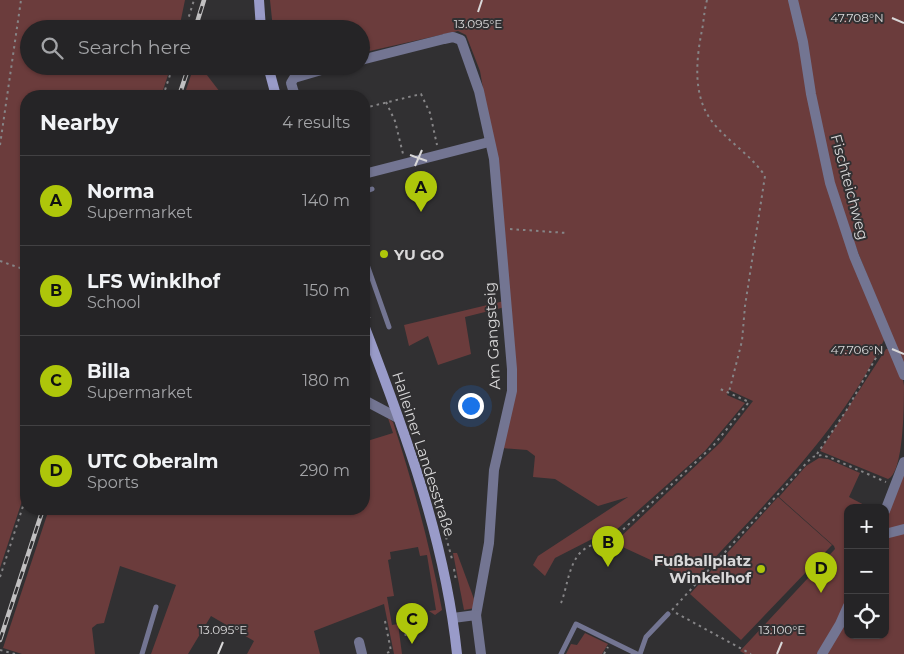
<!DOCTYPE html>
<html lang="en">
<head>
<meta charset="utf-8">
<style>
	:root { --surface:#252426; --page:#313032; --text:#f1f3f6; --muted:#a3a4a7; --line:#424143; --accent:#aec60a }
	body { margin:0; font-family:Montserrat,sans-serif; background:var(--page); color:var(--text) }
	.controls { position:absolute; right:15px; bottom:15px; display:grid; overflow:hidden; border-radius:10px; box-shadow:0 1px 4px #0004 }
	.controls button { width:45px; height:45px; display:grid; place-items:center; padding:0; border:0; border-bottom:1px solid var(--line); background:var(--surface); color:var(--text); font:25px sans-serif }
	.you { position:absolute; left:470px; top:405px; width:18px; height:18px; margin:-12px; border:4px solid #fff; border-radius:50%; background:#1a73e8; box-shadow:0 0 0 8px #1a73e833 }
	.badge { display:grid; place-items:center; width:32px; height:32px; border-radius:50%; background:var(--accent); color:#111; font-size:16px; font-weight:700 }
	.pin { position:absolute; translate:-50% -41px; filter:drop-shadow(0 1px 2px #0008) }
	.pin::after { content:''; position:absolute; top:26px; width:18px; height:15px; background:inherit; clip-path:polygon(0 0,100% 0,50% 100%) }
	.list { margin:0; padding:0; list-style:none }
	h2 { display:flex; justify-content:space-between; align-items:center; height:65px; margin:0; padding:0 20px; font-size:21px }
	h2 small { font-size:16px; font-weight:400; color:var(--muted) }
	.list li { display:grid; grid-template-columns:32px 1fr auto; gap:15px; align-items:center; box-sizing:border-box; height:90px; padding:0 20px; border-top:1px solid var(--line) }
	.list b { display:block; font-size:19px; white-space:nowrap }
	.list p { margin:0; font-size:16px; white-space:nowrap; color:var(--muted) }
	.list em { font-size:16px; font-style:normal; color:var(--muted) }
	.icon { flex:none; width:28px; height:28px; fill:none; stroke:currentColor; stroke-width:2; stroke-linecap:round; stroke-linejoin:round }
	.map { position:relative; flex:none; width:904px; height:654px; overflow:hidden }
	.search { position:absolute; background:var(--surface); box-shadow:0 1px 4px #0004; left:20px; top:20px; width:350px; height:55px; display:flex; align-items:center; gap:12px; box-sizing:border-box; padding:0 18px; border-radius:28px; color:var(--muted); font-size:19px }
	.panel { position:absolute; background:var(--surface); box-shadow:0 1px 4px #0004; left:20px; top:90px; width:350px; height:425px; border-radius:20px }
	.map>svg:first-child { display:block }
	.green { fill:#6b3c3c }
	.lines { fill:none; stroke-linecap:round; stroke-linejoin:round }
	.path { stroke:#868587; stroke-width:2; stroke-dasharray:2.5 4; stroke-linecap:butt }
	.lane { stroke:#737592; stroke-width:5 }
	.street { stroke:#737592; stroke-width:10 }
	.secondary { stroke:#999bc9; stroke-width:10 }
	.rail-casing { stroke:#c1c0c1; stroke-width:4.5 }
	.rail { stroke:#313032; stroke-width:2.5; stroke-dasharray:8; stroke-linecap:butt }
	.ticks { fill:none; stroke:#d9d8d9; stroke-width:2 }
	.poi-dot { fill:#aec60a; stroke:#313032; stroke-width:2 }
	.labels { text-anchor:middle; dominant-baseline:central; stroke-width:4; stroke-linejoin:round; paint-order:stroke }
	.street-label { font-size:15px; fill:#d9d8d9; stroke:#313032 }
	.poi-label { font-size:15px; font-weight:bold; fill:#d9d8d9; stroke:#313032; text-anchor:start }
	.ticks-label { font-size:12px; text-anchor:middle; fill:#d9d8d9; stroke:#313032; stroke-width:4; stroke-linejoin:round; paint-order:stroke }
</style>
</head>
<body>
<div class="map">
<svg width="904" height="654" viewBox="0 0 904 654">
	<rect width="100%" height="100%" fill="#313032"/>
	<g class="green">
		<path d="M 0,0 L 185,0 L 179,29 L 29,29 L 29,66 L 171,66 L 161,96 L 26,96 L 26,489 L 0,568 Z"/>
		<path d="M 270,0 L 790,0 L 821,156 L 884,335 L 884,340 C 839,434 763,505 694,580 L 614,543 L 721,442 L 753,401 L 729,390 L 727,395 L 745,403 L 705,451 L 606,539 L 598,536 L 555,558 L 545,576 L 533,565 L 538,556 L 628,497 L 598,506 L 555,479 L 533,477 L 535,456 L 527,450 L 502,448 L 515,392 L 487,111 L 480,71 L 466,35 L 458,31 L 361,53 L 361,29 L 273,29 Z"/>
		<path d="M 795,0 L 904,0 L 904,369 L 837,199 Z"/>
		<path d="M 194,66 L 200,66 L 223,96 L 184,96 Z"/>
		<path d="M 504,301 L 505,307 L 465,317 L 471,354 L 438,365 L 428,336 L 409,346 L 404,325 Z"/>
		<path d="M 886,349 L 889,349 C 894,361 903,373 904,386 C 904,404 904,473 888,479 L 820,451 Z"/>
		<path d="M 388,418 L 393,422 C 413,484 430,545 442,610 L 435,615 L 429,611 L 436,610 L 427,555 L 420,556 L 418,547 L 390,552 L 391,559 L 388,560 L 394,596 L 387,597 L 392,625 L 398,624 L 402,654 L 394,654 L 384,604 L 314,631 L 320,654 L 247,654 L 254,641 L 211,616 L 188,654 L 151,654 L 176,585 L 120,566 L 104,623 L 97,624 L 92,628 L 95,654 L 22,654 L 3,648 L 49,509 L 364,509 L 364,442 L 393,433 Z"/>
		<path d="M 819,458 L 828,459 L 860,473 L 849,497 L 870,508 L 848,508 L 848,599 L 839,619 L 817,654 L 745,654 L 740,651 L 835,549 L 834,546 L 779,497 L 806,466 Z"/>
		<path d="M 904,471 L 904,527 L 885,529 L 885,519 Z"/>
		<path d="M 778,497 L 832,545 L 741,640 L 690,594 Z"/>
		<path d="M 904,532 L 904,654 L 826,654 L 848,612 L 848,635 L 885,635 L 885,538 Z"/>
		<path d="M 453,553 L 457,553 L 474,599 L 475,608 L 464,610 Z"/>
		<path d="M 585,633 L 608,644 L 602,654 L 566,654 L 571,644 L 577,645 Z"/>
	</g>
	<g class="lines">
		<g class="path">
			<path d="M 707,0 C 704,11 704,20 702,30 C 696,60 692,98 714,124 C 730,143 751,155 765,176 L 745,306 L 742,341 L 729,392"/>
			<path d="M 185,29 L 194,0"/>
			<path d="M 163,96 L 173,66"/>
			<path d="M 386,102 L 395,121 L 403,154"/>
			<path d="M 364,108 L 421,94 L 430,113 L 437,145"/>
			<path d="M 0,145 L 21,0"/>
			<path d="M 364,146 L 368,163"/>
			<path d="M 510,229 L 567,233"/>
			<path d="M 0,261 L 26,270"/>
			<path d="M 364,299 L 370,318"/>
			<path d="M 817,454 L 846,411 L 882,347"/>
			<path d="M 446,537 L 452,559"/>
			<path d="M 454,569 L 456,581"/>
			<path d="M 0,577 L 26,497"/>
			<path d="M 561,603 C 568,586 569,556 588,547 C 596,542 605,543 614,538 L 713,446 L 749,402 L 718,388"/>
			<path d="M 672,610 L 812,457 L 822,455 L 831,458 L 886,482"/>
			<path d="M 676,613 L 751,654"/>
			<path d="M 385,621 L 391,651 L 385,654"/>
			<path d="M 404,627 L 406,637"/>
			<path d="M 0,650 L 15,654"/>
			<path d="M 604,654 L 608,647"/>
		</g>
		<g class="lane">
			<path d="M 364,192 L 372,189"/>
			<path d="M 364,256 L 389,327"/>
			<path d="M 142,654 L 156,607"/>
			<path d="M 561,654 L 576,624 L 637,654"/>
			<path d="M 640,654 L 646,637 L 668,614"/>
		</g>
		<g class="street">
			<path d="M 793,0 L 803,42 L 811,94 L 830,183 L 854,256 L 904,375"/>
			<path d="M 361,60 L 444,39 L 453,37 L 461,40 L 479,91 L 494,159 L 512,369 L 512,391 L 494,470 L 489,543 L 476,615"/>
			<path d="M 295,96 L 291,83 L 294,78 L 335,66"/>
			<path d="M 364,174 L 489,142"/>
			<path d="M 364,400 L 398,418"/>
			<path d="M 885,511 L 904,462"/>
			<path d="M 885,534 L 904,529"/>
			<path d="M 453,618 L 476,615 L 481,654"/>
			<path d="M 359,642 L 362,654"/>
			<path d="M 822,654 L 840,624 L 848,606"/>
		</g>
		<g class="secondary">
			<path d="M 259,0 L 261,29"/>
			<path d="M 268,66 L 276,96"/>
			<path d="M 364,325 C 405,432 445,539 457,654"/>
		</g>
		<defs>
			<g id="rail">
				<path d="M 195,29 L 204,0"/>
				<path d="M 179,96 L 189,66"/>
				<path d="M 0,640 L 43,509"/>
			</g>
		</defs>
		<use href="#rail" class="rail-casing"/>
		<use href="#rail" class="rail"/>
	</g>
	<path class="ticks" d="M 478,12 L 482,0M 892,18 L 904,23M 410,155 L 427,161M 415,166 L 422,150M 892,349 L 904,354M 218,654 L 223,642M 777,654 L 782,642"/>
	<g class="poi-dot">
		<circle cx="384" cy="254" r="5"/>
		<circle cx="761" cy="569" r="5"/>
	</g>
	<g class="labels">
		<g class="street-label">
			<text transform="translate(850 187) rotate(75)">Fischteichweg</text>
			<text transform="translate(492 336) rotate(-93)">Am Gangsteig</text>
			<text transform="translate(424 454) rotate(72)">Halleiner Landesstraße</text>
		</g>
		<g class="poi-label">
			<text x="394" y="254">YU GO</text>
			<text x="751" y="560" text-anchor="end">Fußballplatz<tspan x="751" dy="17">Winkelhof</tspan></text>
		</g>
	</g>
	<g class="ticks-label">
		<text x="857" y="22">47.708°N</text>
		<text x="478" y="28">13.095°E</text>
		<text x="857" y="354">47.706°N</text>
		<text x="223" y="634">13.095°E</text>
		<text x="782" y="634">13.100°E</text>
	</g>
</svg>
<div class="controls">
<button>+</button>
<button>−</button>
<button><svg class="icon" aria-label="locate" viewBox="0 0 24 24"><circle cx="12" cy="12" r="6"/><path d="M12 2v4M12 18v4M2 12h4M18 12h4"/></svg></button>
</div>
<div class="you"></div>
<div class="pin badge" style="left:421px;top:212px">A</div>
<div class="pin badge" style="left:608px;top:567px">B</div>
<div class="pin badge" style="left:412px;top:644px">C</div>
<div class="pin badge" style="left:821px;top:593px">D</div>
<div class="search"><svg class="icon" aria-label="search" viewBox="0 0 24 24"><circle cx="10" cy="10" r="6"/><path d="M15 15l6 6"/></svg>Search here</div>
<section class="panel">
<h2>Nearby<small>4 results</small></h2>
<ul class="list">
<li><span class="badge">A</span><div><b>Norma</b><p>Supermarket</p></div><em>140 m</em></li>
<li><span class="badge">B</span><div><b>LFS Winklhof</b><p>School</p></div><em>150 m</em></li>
<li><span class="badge">C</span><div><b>Billa</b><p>Supermarket</p></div><em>180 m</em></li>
<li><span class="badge">D</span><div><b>UTC Oberalm</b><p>Sports</p></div><em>290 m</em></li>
</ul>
</section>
</div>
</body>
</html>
